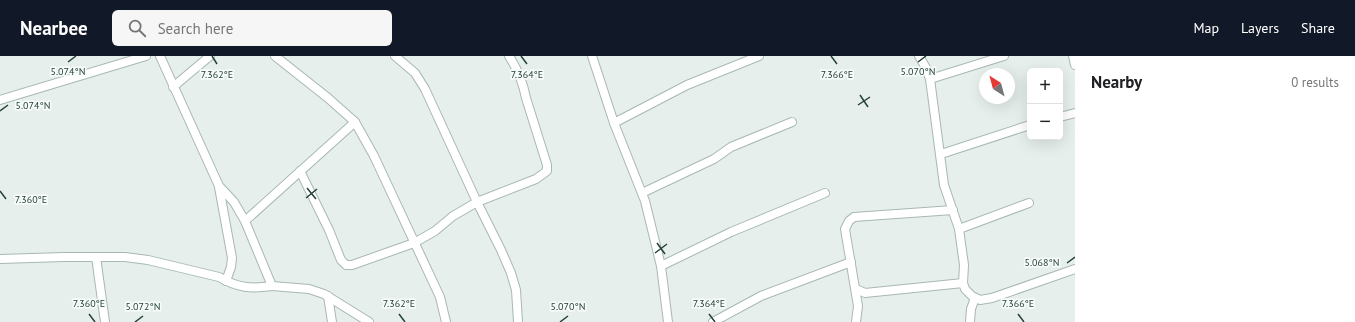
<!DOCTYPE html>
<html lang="en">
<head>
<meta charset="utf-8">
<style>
	:root { --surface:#fff; --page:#f6f6f6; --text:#202124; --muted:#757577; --line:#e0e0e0; --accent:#111827 }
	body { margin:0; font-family:"PT Sans",sans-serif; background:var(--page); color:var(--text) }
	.controls { position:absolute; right:12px; top:12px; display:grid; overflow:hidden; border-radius:6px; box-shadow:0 4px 16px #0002 }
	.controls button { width:36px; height:36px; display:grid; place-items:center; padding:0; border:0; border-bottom:1px solid var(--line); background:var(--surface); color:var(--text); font:20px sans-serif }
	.compass { position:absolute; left:979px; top:12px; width:36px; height:36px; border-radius:50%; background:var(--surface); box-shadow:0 4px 16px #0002; rotate:324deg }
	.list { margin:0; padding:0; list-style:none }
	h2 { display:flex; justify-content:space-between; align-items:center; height:52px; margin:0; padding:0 16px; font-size:17px }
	h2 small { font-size:13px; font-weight:400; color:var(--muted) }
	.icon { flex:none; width:22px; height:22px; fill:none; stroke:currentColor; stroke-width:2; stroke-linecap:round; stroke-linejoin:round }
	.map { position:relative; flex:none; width:1075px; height:266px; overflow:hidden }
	header { display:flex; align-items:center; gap:24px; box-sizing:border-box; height:56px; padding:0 20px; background:var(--accent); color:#fff }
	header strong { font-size:19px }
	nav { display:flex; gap:22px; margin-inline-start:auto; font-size:14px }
	.search { width:280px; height:36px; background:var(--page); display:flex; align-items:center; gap:10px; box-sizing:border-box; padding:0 14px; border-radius:6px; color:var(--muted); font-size:15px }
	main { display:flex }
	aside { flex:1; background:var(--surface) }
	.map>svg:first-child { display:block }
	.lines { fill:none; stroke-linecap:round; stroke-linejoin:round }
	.street-casing { stroke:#a8b8b2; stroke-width:10 }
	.street { stroke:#fff; stroke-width:8 }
	.ticks { fill:none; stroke:#24423a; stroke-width:1.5 }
	.ticks-label { font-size:10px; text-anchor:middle; fill:#24423a; stroke:#f7fbf9; stroke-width:3.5; stroke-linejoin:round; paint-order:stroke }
</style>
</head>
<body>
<header>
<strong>Nearbee</strong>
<div class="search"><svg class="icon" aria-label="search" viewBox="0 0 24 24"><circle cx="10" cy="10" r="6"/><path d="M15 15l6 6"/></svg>Search here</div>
<nav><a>Map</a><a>Layers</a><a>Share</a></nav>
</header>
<main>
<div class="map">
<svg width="1075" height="266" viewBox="0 0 1075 266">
	<rect width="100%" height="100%" fill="#e6efeb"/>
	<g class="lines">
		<defs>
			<g id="street">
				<path d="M 275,0 L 328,42 L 355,66"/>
				<path d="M 395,0 L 415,17 L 425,33 L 477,146 L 501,194 L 511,217 L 516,234 L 518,266"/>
				<path d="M 592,0 L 614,67 L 645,145 L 661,210 L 668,266"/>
				<path d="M 919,0 L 926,12 L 930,23 L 944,129 L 959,173 L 964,209 L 963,227 L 965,233 L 972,240 L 980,244 L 992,242 L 1075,213"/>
				<path d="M 1073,0 L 1075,9"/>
				<path d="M 930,23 L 1004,0"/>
				<path d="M 173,31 L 210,0"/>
				<path d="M 0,44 L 146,0"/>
				<path d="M 1060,61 L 1075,57"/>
				<path d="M 614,67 L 687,29 L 759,0"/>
				<path d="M 941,98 L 1030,69"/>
				<path d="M 300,115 L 329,174 L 341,204 L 346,209 L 352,209 L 414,187 L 435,175 L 453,160 L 477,146 L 536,123 L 547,115 L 547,109 L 526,42 C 523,26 518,14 509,0"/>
				<path d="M 219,131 L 232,202 L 231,211 L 226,225"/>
				<path d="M 642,137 L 714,103 L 731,91 L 792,66"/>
				<path d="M 245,165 L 355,66 L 374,100 L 440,241 L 446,266"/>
				<path d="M 959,173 L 1029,147"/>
				<path d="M 96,201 L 105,266"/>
				<path d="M 0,203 L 64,201 L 125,201 L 148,204 L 219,221 C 238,232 251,233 272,230 L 245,165 L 234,146 L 219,130 L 160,0"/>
				<path d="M 661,210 L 731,176 L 825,137"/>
				<path d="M 272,230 L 309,233 L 324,238 L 369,266"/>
				<path d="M 856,233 L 865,237 L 963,227"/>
				<path d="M 328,240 L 332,266"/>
				<path d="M 713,266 L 761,240 L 851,206"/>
				<path d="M 856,266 L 858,250 L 845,173 L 849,165 L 854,161 L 953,154"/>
				<path d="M 970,266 L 971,253 L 975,242"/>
			</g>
		</defs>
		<use href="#street" class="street-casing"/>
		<use href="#street" class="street"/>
	</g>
	<path class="ticks" d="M 212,0 L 217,8M 521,0 L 527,8M 831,0 L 837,8M 68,6 L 76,0M 918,6 L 926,0M 860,39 L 868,51M 858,49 L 870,41M 0,55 L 8,49M 307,132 L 316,143M 0,135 L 6,143M 306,142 L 317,133M 657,187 L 665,198M 655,197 L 667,188M 1067,207 L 1075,201M 89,258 L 95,266M 399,258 L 405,266M 709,258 L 715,266M 1018,258 L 1024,266M 135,266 L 143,260M 560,266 L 568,260"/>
	<g class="ticks-label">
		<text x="68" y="19">5.074°N</text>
		<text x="918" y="19">5.070°N</text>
		<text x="217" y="22">7.362°E</text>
		<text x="527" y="22">7.364°E</text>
		<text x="837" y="22">7.366°E</text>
		<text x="33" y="53">5.074°N</text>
		<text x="31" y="147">7.360°E</text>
		<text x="1042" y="210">5.068°N</text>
		<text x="89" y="251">7.360°E</text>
		<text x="399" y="251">7.362°E</text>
		<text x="709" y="251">7.364°E</text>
		<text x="1018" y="251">7.366°E</text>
		<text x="143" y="254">5.072°N</text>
		<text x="568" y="254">5.070°N</text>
	</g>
</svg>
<div class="controls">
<button>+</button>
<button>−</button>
</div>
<svg class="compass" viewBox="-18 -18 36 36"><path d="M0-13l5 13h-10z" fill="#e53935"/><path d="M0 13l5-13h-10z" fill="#757577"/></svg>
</div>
<aside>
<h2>Nearby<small>0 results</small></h2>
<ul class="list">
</ul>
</aside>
</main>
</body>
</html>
